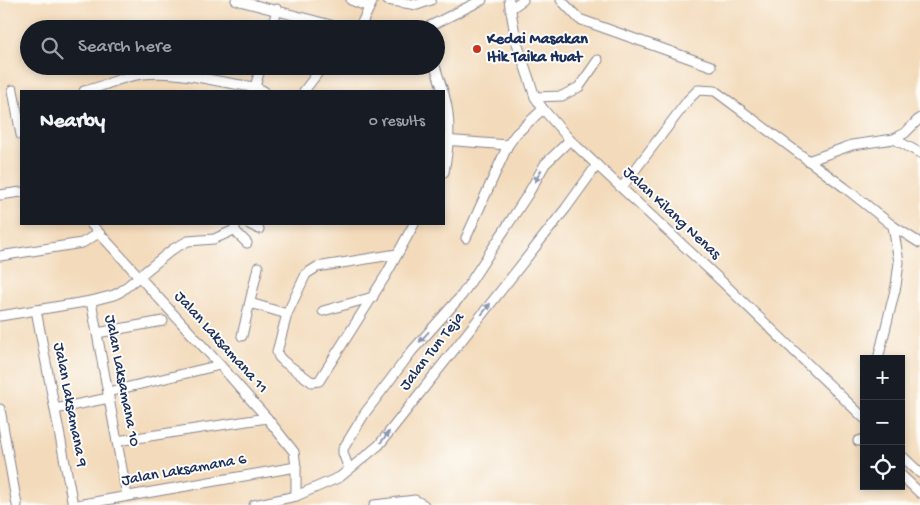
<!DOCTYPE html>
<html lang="en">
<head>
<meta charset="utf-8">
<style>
	:root { --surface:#171b24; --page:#242831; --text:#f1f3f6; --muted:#9ea1a6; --line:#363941 }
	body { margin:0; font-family:"Gochi Hand",sans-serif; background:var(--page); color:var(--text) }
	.controls { position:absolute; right:15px; bottom:15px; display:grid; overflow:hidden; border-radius:0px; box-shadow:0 2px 8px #0003 }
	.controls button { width:45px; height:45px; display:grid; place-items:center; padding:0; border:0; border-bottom:1px solid var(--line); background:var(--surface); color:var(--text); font:25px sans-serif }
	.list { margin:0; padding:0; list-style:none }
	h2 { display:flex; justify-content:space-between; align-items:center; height:65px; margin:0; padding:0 20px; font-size:21px }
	h2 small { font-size:16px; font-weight:400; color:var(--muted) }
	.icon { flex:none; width:28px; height:28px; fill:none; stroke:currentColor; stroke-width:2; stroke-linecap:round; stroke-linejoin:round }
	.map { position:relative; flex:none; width:920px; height:505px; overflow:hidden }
	.search { position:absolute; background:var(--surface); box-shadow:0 2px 8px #0003; left:20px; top:20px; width:425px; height:55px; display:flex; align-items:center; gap:12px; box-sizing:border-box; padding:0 18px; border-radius:28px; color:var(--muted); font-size:19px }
	.panel { position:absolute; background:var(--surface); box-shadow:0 2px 8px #0003; left:20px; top:90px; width:425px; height:135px; border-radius:0px }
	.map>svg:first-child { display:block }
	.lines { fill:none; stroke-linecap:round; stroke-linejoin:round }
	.minor-casing { stroke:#87848c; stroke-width:11 }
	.minor { stroke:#fff; stroke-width:9 }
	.oneway { fill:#8d97ae }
	.poi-dot { fill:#c8321e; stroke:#fdfcf7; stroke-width:2 }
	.labels { text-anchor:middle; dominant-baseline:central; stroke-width:4; stroke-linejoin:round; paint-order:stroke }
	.poi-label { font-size:16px; font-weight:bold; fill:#1b2f5e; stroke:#fdfcf7; text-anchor:start }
	.street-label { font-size:16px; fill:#1b2f5e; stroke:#fdfcf7 }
</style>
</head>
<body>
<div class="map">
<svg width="920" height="505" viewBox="0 0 920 505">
	<rect width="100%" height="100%" fill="#fdfcf7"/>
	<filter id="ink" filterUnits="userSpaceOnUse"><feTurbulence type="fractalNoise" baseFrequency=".02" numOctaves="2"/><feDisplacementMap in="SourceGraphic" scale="10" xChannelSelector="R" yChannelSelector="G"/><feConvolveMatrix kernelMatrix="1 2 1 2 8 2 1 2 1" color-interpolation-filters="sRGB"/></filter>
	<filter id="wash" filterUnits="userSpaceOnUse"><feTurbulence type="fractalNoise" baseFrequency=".0096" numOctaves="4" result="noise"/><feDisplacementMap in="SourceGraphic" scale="20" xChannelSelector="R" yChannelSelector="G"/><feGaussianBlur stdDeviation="1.12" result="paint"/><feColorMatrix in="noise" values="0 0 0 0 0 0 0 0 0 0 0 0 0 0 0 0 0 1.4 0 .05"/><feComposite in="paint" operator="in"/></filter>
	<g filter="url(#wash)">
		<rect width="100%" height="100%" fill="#f3daba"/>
	</g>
	<g filter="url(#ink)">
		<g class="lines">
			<defs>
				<g id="minor">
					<path d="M 236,0 L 346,29"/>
					<path d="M 351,0 L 369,7"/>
					<path d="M 387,0 L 417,5 L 431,0"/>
					<path d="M 509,0 L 516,40 L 535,97 L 543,109 L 570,140 L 715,275 L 864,418"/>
					<path d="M 561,0 L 579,19 L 711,66"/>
					<path d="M 510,9 L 523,0"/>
					<path d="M 272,29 L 277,9"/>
					<path d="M 359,29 L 373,0"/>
					<path d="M 424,29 L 482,0"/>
					<path d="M 261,66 L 255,87 L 264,91"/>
					<path d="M 435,66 L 443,91"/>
					<path d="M 13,90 L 21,135"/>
					<path d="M 84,91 C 104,87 121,76 143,74 C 181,70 218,83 255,87 L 253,91"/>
					<path d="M 304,91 L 323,66"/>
					<path d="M 444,94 C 452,122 449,144 444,172"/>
					<path d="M 535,97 L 562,96 L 579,87 L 598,60"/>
					<path d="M 894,139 L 920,153"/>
					<path d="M 444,140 L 508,145"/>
					<path d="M 808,161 L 852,145 L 894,139 L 905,133 L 920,118"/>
					<path d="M 622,187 L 688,100 L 698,90 L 715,91 L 844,187 L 893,226 L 920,243"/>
					<path d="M 0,195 L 21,192"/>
					<path d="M 91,224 L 220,365 L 267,418 L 294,452 L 296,467 L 296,496"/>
					<path d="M 249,224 L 259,229"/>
					<path d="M 234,230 L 247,243"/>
					<path d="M 466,238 L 508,145 L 516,134 L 543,109"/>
					<path d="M 397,254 L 317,267 L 306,274 L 287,314 L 277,352 L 279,357 L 284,362 L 312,382 L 319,381 L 386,275 L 414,224"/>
					<path d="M 0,256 L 82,243 L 99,233"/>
					<path d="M 91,301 L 127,496"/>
					<path d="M 250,303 L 287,314"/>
					<path d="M 36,310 L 73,505"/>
					<path d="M 323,311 L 373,297"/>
					<path d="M 0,316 L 91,301 L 114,295 L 120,292 L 173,249 L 188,241 L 214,239 L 234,230 L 236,224"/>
					<path d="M 97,333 L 163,321"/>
					<path d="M 242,336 L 258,267"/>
					<path d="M 878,359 L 896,286 L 899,262 L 893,226"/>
					<path d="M 108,392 L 220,365"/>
					<path d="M 0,409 L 17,505"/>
					<path d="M 55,409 L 109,398"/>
					<path d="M 117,441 L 267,418"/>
					<path d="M 858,441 L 864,439"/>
					<path d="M 901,455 L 920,473"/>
					<path d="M 349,469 L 343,453 L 343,449 L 365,413 L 412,351 L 462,295 L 528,194 L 545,164 L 570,140"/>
					<path d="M 901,475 L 920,493"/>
					<path d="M 77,505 L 296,467"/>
					<path d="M 254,505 L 296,496 L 340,477 L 379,445 L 566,208 L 597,165"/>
					<path d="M 374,505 L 415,500 L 424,505"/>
				</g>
			</defs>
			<use href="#minor" class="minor-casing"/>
			<use href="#minor" class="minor"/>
		</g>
		<defs><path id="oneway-solid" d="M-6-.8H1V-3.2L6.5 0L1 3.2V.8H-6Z" transform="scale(1.25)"/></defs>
		<g class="oneway">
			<use href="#oneway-solid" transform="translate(538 176) rotate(119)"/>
			<use href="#oneway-solid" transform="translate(486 309) rotate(-52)"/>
			<use href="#oneway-solid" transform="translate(424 337) rotate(132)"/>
			<use href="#oneway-solid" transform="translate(385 437) rotate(-52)"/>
		</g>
	</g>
	<circle class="poi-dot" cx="477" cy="49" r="5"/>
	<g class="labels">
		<g class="poi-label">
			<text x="487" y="40">Kedai Masakan<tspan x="487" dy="18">Itik Taika Huat</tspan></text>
		</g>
		<g class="street-label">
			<text transform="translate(671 214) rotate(43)">Jalan Kilang Nenas</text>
			<text transform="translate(220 343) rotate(48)">Jalan Laksamana 11</text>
			<text transform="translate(433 352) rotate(-52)">Jalan Tun Teja</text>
			<text transform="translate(121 381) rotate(79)">Jalan Laksamana 10</text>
			<text transform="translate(69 405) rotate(79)">Jalan Laksamana 9</text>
			<text transform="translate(184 471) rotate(-10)">Jalan Laksamana 6</text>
		</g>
	</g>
</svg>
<div class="controls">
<button>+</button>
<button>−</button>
<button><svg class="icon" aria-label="locate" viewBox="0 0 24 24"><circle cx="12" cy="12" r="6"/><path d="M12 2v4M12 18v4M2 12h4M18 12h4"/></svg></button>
</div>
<div class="search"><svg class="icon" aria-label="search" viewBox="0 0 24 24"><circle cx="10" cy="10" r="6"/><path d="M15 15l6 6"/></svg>Search here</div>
<section class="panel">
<h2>Nearby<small>0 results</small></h2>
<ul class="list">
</ul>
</section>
</div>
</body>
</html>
